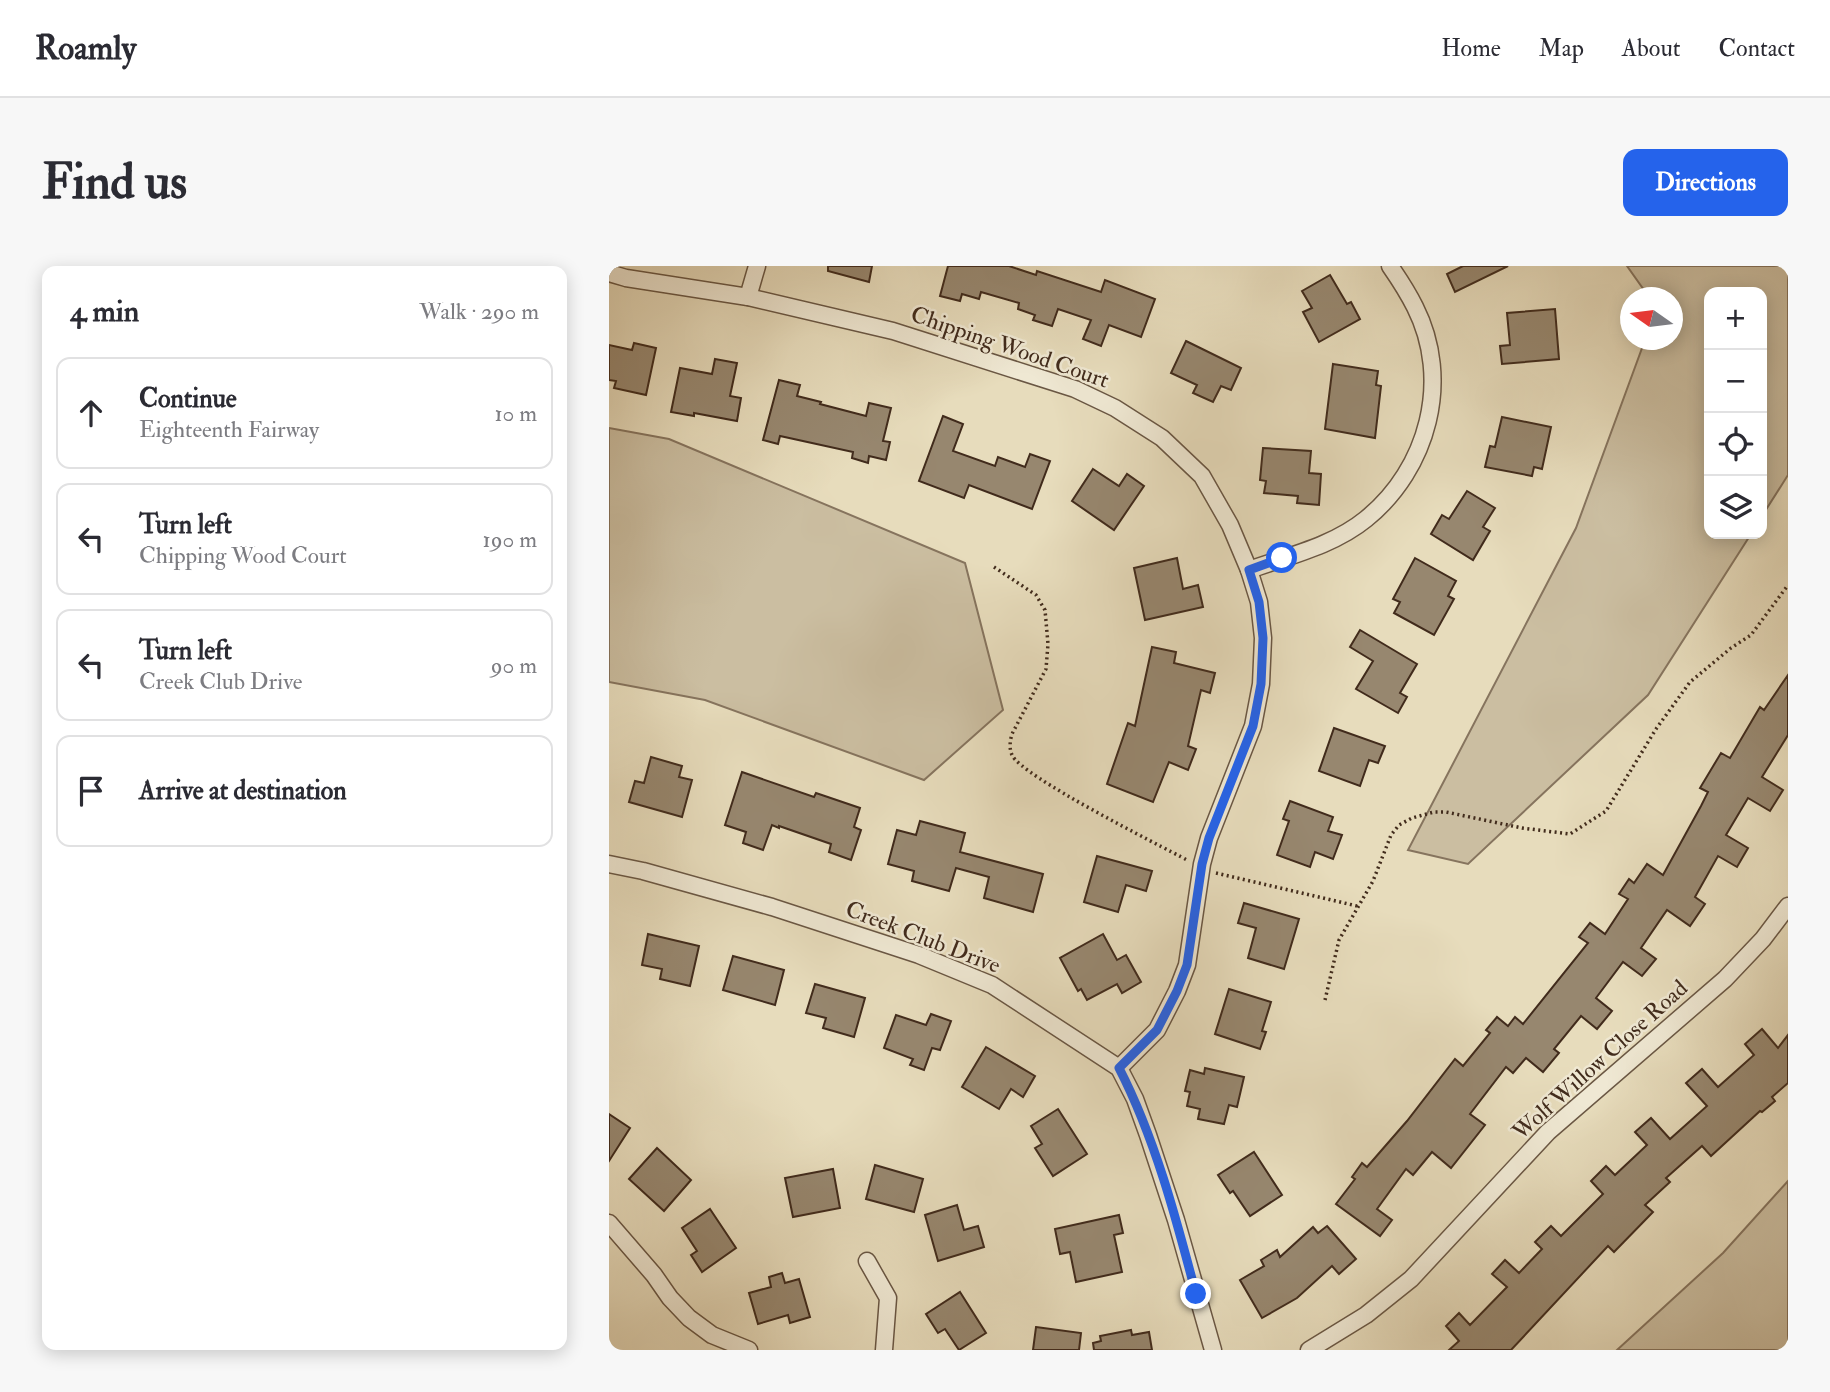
<!DOCTYPE html>
<html lang="en">
<head>
<meta charset="utf-8">
<style>
	:root { --surface:#fff; --page:#f7f7f7; --text:#2b2b33; --muted:#7c7c81; --line:#e1e1e2; --accent:#2563eb }
	body { margin:0; font-family:"IM FELL Double Pica",serif; background:var(--page); color:var(--text) }
	.controls { position:absolute; right:21px; top:21px; display:grid; overflow:hidden; border-radius:14px; box-shadow:0 4px 18px #0003 }
	.controls button { width:63px; height:63px; display:grid; place-items:center; padding:0; border:0; border-bottom:2px solid var(--line); background:var(--surface); color:var(--text); font:35px sans-serif }
	.compass { position:absolute; left:1011px; top:21px; width:63px; height:63px; border-radius:50%; background:var(--surface); box-shadow:0 4px 18px #0003; rotate:284deg }
	.stop { position:absolute; width:21px; height:21px; margin:-16px; border:5px solid #2563eb; border-radius:50%; background:#fff }
	.stop.end { background:#2563eb; border-color:#fff; box-shadow:0 2px 7px #0008 }
	.list { margin:0; padding:0; list-style:none }
	h2 { display:flex; justify-content:space-between; align-items:center; height:91px; margin:0; padding:0 28px; font-size:30px }
	h2 small { font-size:23px; font-weight:400; color:var(--muted) }
	.list li { display:grid; grid-template-columns:46px 1fr auto; gap:21px; align-items:center; box-sizing:border-box; height:112px; margin:0 14px 14px; padding:0 14px; border:2px solid var(--line); border-radius:14px }
	.list b { display:block; font-size:26px; white-space:nowrap }
	.list p { margin:0; font-size:23px; white-space:nowrap; color:var(--muted) }
	.list em { font-size:23px; font-style:normal; color:var(--muted) }
	.icon { flex:none; width:38px; height:38px; fill:none; stroke:currentColor; stroke-width:2; stroke-linecap:round; stroke-linejoin:round }
	.map { position:relative; flex:none; width:1179px; height:1084px; overflow:hidden; border-radius:14px }
	header { display:flex; align-items:center; gap:42px; box-sizing:border-box; height:98px; padding:0 35px; background:var(--surface); border-bottom:2px solid var(--line) }
	header strong { font-size:33px }
	nav { display:flex; gap:38px; margin-inline-start:auto; font-size:24px }
	.intro { display:flex; align-items:center; justify-content:space-between; box-sizing:border-box; height:168px; padding:0 42px }
	h1 { margin:0; font-size:49px }
	.button { padding:18px 32px; border-radius:14px; background:var(--accent); color:#fff; font-size:24px; font-weight:700 }
	main { display:flex; gap:42px; padding:0 42px }
	aside { flex:1; background:var(--surface); border-radius:14px; box-shadow:0 4px 18px #0003 }
	.map>svg:first-child { display:block }
	.green { fill:#cbbea1; stroke:#86745e; stroke-width:2 }
	.building { fill:#97876f; stroke:#412b1c; stroke-width:2 }
	.lines { fill:none; stroke-linecap:round; stroke-linejoin:round }
	.minor-casing { stroke:#6a5744; stroke-width:19 }
	.path { stroke:#412b1c; stroke-width:3.5; stroke-dasharray:2 3.5; stroke-linecap:butt }
	.minor { stroke:#efe8d3; stroke-width:16 }
	.route { stroke:#2563eb; stroke-width:9 }
	.labels { text-anchor:middle; dominant-baseline:central; stroke-width:5; stroke-linejoin:round; paint-order:stroke }
	.street-label { font-size:23px; fill:#412b1c; stroke:#efe8d3 }
</style>
</head>
<body>
<header>
<strong>Roamly</strong>
<nav><a>Home</a><a>Map</a><a>About</a><a>Contact</a></nav>
</header>
<div class="intro"><h1>Find us</h1><a class="button">Directions</a></div>
<main>
<aside>
<h2>4 min<small>Walk · 290 m</small></h2>
<ul class="list">
<li><svg class="icon" aria-label="ahead" viewBox="0 0 24 24"><path d="M12 20V5M6 11l6-6 6 6"/></svg><div><b>Continue</b><p>Eighteenth Fairway</p></div><em>10 m</em></li>
<li><svg class="icon" aria-label="left" viewBox="0 0 24 24"><path d="M17 20v-9H6M10 6l-5 5 5 5"/></svg><div><b>Turn left</b><p>Chipping Wood Court</p></div><em>190 m</em></li>
<li><svg class="icon" aria-label="left" viewBox="0 0 24 24"><path d="M17 20v-9H6M10 6l-5 5 5 5"/></svg><div><b>Turn left</b><p>Creek Club Drive</p></div><em>90 m</em></li>
<li><svg class="icon" aria-label="arrive" viewBox="0 0 24 24"><path d="M6 21V4h12l-3 4 3 4H6"/></svg><div><b>Arrive at destination</b></div></li>
</ul>
</aside>
<div class="map">
<svg width="1179" height="1084" viewBox="0 0 1179 1084">
	<rect width="100%" height="100%" fill="#e7dcbc"/>
	<filter id="stains"><feTurbulence type="fractalNoise" baseFrequency=".00286" numOctaves="4"/><feColorMatrix values="0 0 0 0 .2 0 0 0 0 .09 0 0 0 0 .02 0 0 0 .5 -.17"/></filter>
	<radialGradient id="worn" r=".72"><stop offset=".6" stop-color="#630" stop-opacity="0"/><stop offset="1" stop-color="#630" stop-opacity=".3"/></radialGradient>
	<g class="green">
		<path d="M 1018,0 L 1179,0 L 1179,209 L 1153,250 L 1153,26 L 1100,26 L 1100,268 L 1142,268 L 1039,429 L 859,598 L 799,584 L 967,262 L 1036,74 L 1064,74 L 1064,32 L 1040,31 Z"/>
		<path d="M 0,162 L 60,173 L 356,297 L 394,444 L 315,514 L 96,434 L 0,416 Z"/>
		<path d="M 1179,915 L 1179,1084 L 1008,1084 L 1114,987 Z"/>
	</g>
	<g class="building">
		<path d="M 219,0 L 263,0 L 260,16 L 219,5 Z"/>
		<path d="M 339,0 L 400,0 L 427,9 L 428,5 L 492,26 L 496,14 L 546,33 L 532,71 L 500,59 L 492,80 L 474,73 L 482,54 L 449,43 L 443,60 L 424,54 L 426,49 L 409,43 L 410,37 L 372,26 L 370,33 L 353,28 L 351,35 L 331,30 Z"/>
		<path d="M 854,0 L 899,0 L 846,26 L 838,8 Z"/>
		<path d="M 721,9 L 738,38 L 742,36 L 751,53 L 710,76 L 694,46 L 703,42 L 693,25 Z"/>
		<path d="M 946,43 L 950,93 L 893,98 L 891,80 L 901,79 L 898,47 Z"/>
		<path d="M 577,75 L 632,102 L 622,124 L 612,120 L 604,136 L 584,127 L 588,119 L 562,107 Z"/>
		<path d="M 25,77 L 47,82 L 37,129 L 5,122 L 7,115 L 0,114 L 0,79 L 23,84 Z"/>
		<path d="M 106,93 L 128,97 L 121,130 L 132,132 L 128,155 L 85,147 L 85,150 L 62,146 L 71,102 L 103,108 Z"/>
		<path d="M 724,98 L 769,105 L 767,119 L 772,120 L 766,172 L 716,163 Z"/>
		<path d="M 170,114 L 191,119 L 188,130 L 212,136 L 211,138 L 257,150 L 260,137 L 282,142 L 274,175 L 281,176 L 277,194 L 260,190 L 259,197 L 243,192 L 244,186 L 171,170 L 169,178 L 154,174 Z"/>
		<path d="M 334,150 L 354,158 L 344,185 L 386,200 L 389,191 L 416,201 L 421,188 L 441,195 L 423,243 L 360,219 L 355,232 L 310,215 Z"/>
		<path d="M 893,151 L 942,161 L 933,203 L 925,201 L 923,210 L 876,201 L 881,180 L 886,181 Z"/>
		<path d="M 654,182 L 702,185 L 700,207 L 712,208 L 710,239 L 688,237 L 689,230 L 655,227 L 657,215 L 651,214 Z"/>
		<path d="M 484,203 L 510,220 L 518,208 L 535,220 L 505,264 L 463,235 Z"/>
		<path d="M 858,225 L 886,242 L 874,261 L 881,265 L 864,294 L 822,268 L 833,249 L 840,253 Z"/>
		<path d="M 568,292 L 574,323 L 589,319 L 594,341 L 536,354 L 525,302 Z"/>
		<path d="M 806,292 L 847,315 L 839,330 L 845,333 L 825,369 L 785,347 L 791,336 L 784,333 Z"/>
		<path d="M 751,364 L 808,398 L 791,427 L 798,431 L 789,447 L 747,423 L 764,395 L 741,381 Z"/>
		<path d="M 543,381 L 567,386 L 565,397 L 606,407 L 601,427 L 592,424 L 579,480 L 587,483 L 579,504 L 560,496 L 544,536 L 498,518 L 519,457 L 526,460 Z"/>
		<path d="M 1179,409 L 1179,469 L 1153,511 L 1174,524 L 1161,545 L 1139,532 L 1117,569 L 1139,582 L 1128,601 L 1109,590 L 1086,631 L 1096,638 L 1081,660 L 1058,644 L 1032,682 L 1047,693 L 1033,710 L 1014,696 L 987,732 L 1003,745 L 988,763 L 972,750 L 945,783 L 950,787 L 934,806 L 917,792 L 904,807 L 897,801 L 861,848 L 876,859 L 842,902 L 823,886 L 804,909 L 797,903 L 768,943 L 783,954 L 771,970 L 727,938 L 746,913 L 743,911 L 753,897 L 758,901 L 798,855 L 846,793 L 854,800 L 881,767 L 877,764 L 888,751 L 899,760 L 906,751 L 914,758 L 979,677 L 970,671 L 981,657 L 996,668 L 1019,633 L 1010,628 L 1020,613 L 1025,617 L 1038,598 L 1054,609 L 1092,540 L 1099,526 L 1091,522 L 1112,487 L 1121,492 L 1151,441 L 1155,444 Z"/>
		<path d="M 725,462 L 776,480 L 769,497 L 760,494 L 751,520 L 710,505 Z"/>
		<path d="M 42,491 L 73,500 L 70,511 L 83,514 L 73,551 L 20,536 L 26,515 L 35,517 Z"/>
		<path d="M 133,506 L 205,531 L 207,527 L 251,542 L 245,561 L 252,564 L 242,594 L 220,586 L 222,578 L 170,560 L 170,562 L 163,559 L 154,584 L 134,577 L 137,566 L 116,559 Z"/>
		<path d="M 681,535 L 724,551 L 719,565 L 733,569 L 724,593 L 706,586 L 701,601 L 668,589 L 680,555 L 674,553 Z"/>
		<path d="M 311,555 L 356,567 L 351,586 L 434,608 L 424,646 L 375,632 L 380,611 L 347,602 L 340,625 L 303,615 L 305,605 L 279,598 L 288,564 L 307,569 Z"/>
		<path d="M 488,590 L 543,605 L 537,625 L 517,619 L 509,646 L 475,636 Z"/>
		<path d="M 635,637 L 690,653 L 675,703 L 639,692 L 647,662 L 629,657 Z"/>
		<path d="M 39,668 L 90,680 L 81,720 L 51,713 L 53,703 L 33,699 Z"/>
		<path d="M 494,668 L 508,694 L 517,689 L 532,716 L 513,727 L 508,718 L 478,734 L 472,723 L 469,725 L 451,692 Z"/>
		<path d="M 124,690 L 175,704 L 166,739 L 114,724 Z"/>
		<path d="M 206,718 L 256,732 L 245,771 L 214,762 L 217,752 L 197,747 Z"/>
		<path d="M 620,723 L 662,736 L 653,765 L 657,766 L 651,783 L 606,768 Z"/>
		<path d="M 322,748 L 342,755 L 331,784 L 323,782 L 315,804 L 301,799 L 304,793 L 275,782 L 287,749 L 317,759 Z"/>
		<path d="M 1153,763 L 1169,782 L 1179,769 L 1179,817 L 1163,831 L 1166,835 L 1153,846 L 1151,845 L 1102,890 L 1093,880 L 1057,912 L 1061,916 L 1036,939 L 1044,946 L 1005,986 L 999,980 L 902,1084 L 840,1084 L 850,1075 L 837,1060 L 850,1047 L 861,1059 L 898,1021 L 883,1008 L 896,994 L 910,1007 L 933,983 L 926,976 L 942,960 L 952,970 L 994,928 L 982,915 L 997,900 L 1006,909 L 1038,879 L 1026,866 L 1042,852 L 1061,873 L 1098,840 L 1077,817 L 1093,803 L 1109,821 L 1145,789 L 1136,778 Z"/>
		<path d="M 377,781 L 426,810 L 414,831 L 402,823 L 390,843 L 353,821 Z"/>
		<path d="M 596,802 L 635,811 L 628,841 L 620,839 L 615,858 L 589,853 L 591,843 L 578,840 L 581,826 L 576,825 L 581,804 L 595,808 Z"/>
		<path d="M 449,843 L 478,888 L 444,910 L 426,882 L 433,878 L 422,860 Z"/>
		<path d="M 0,848 L 21,862 L 0,895 Z"/>
		<path d="M 48,882 L 82,914 L 55,945 L 20,913 Z"/>
		<path d="M 645,886 L 673,929 L 641,950 L 624,925 L 621,927 L 609,909 Z"/>
		<path d="M 266,899 L 314,913 L 305,946 L 257,933 Z"/>
		<path d="M 224,903 L 231,942 L 184,951 L 176,912 Z"/>
		<path d="M 348,939 L 355,964 L 369,960 L 375,981 L 329,995 L 316,949 Z"/>
		<path d="M 101,943 L 127,982 L 93,1006 L 82,989 L 88,985 L 73,962 Z"/>
		<path d="M 510,949 L 514,967 L 505,969 L 513,1006 L 467,1016 L 461,986 L 451,988 L 446,963 Z"/>
		<path d="M 718,960 L 747,993 L 730,1008 L 723,1000 L 688,1032 L 653,1052 L 631,1014 L 655,1000 L 652,994 L 668,984 L 671,991 L 704,961 L 709,967 Z"/>
		<path d="M 173,1007 L 176,1017 L 190,1013 L 201,1051 L 181,1057 L 179,1049 L 149,1058 L 140,1027 L 162,1021 L 160,1011 Z"/>
		<path d="M 351,1026 L 377,1067 L 350,1084 L 336,1063 L 329,1067 L 317,1048 Z"/>
		<path d="M 427,1061 L 472,1067 L 470,1084 L 424,1084 Z"/>
		<path d="M 522,1064 L 523,1069 L 540,1066 L 543,1084 L 485,1084 L 484,1077 L 492,1075 L 491,1070 Z"/>
	</g>
	<g class="lines">
		<defs>
			<g id="minor">
				<path d="M 0,7 L 17,12 L 139,31 L 284,65 L 466,123 L 506,142 L 553,172 L 593,210 L 621,259 L 640,304 L 650,336 L 654,372 L 652,418 L 644,460 L 600,572 L 593,598 L 578,699 L 568,725 L 548,764 L 510,802"/>
				<path d="M 139,31 L 148,0"/>
				<path d="M 640,304 C 679,290 724,280 757,253 C 819,203 843,114 806,41 C 799,27 790,13 781,0"/>
				<path d="M 0,598 L 34,605 L 163,641 L 310,689 L 383,719 L 510,802 L 526,833 L 539,869 L 567,954 L 604,1084"/>
				<path d="M 0,957 L 45,1009 L 61,1032 L 80,1052 L 103,1069 L 140,1084"/>
				<path d="M 258,995 L 279,1032 L 275,1084"/>
				<path d="M 700,1084 L 757,1049 L 802,1013 L 939,866 L 1116,713 L 1154,673 L 1179,640"/>
			</g>
		</defs>
		<use href="#minor" class="minor-casing"/>
		<g class="path">
			<path d="M 385,301 L 427,329 L 436,344 L 439,378 L 437,403 L 403,468 C 401,475 400,482 403,489 C 412,510 550,579 578,594"/>
			<path d="M 607,607 L 748,640"/>
			<path d="M 716,734 L 730,674 L 764,615 L 782,569 L 790,559 L 803,552 L 825,546 L 837,546 L 913,562 L 961,568 L 997,545 L 1047,463 L 1081,416 L 1122,382 L 1142,369 L 1179,319"/>
		</g>
		<use href="#minor" class="minor"/>
	</g>
	<g class="lines">
		<path class="route" d="M 587,1028 C 567,952 546,872 510,802 L 548,764 L 568,725 L 578,699 L 593,598 L 600,572 L 644,460 L 652,418 L 654,372 L 650,336 L 640,304 L 673,292"/>
	</g>
	<g class="labels">
		<g class="street-label">
			<text transform="translate(401 81) rotate(19)">Chipping Wood Court</text>
			<text transform="translate(314 671) rotate(21)">Creek Club Drive</text>
			<text transform="translate(991 794) rotate(-42)">Wolf Willow Close Road</text>
		</g>
	</g>
	<rect width="100%" height="100%" filter="url(#stains)"/>
	<rect width="100%" height="100%" fill="url(#worn)"/>
</svg>
<div class="controls">
<button>+</button>
<button>−</button>
<button><svg class="icon" aria-label="locate" viewBox="0 0 24 24"><circle cx="12" cy="12" r="6"/><path d="M12 2v4M12 18v4M2 12h4M18 12h4"/></svg></button>
<button><svg class="icon" aria-label="layers" viewBox="0 0 24 24"><path d="M12 4l9 5-9 5-9-5zM3 14l9 5 9-5"/></svg></button>
</div>
<svg class="compass" viewBox="-18 -18 36 36"><path d="M0-13l5 13h-10z" fill="#e53935"/><path d="M0 13l5-13h-10z" fill="#7c7c81"/></svg>
<div class="stop" style="left:673px;top:292px"></div>
<div class="stop end" style="left:587px;top:1028px"></div>
</div>
</main>
</body>
</html>
